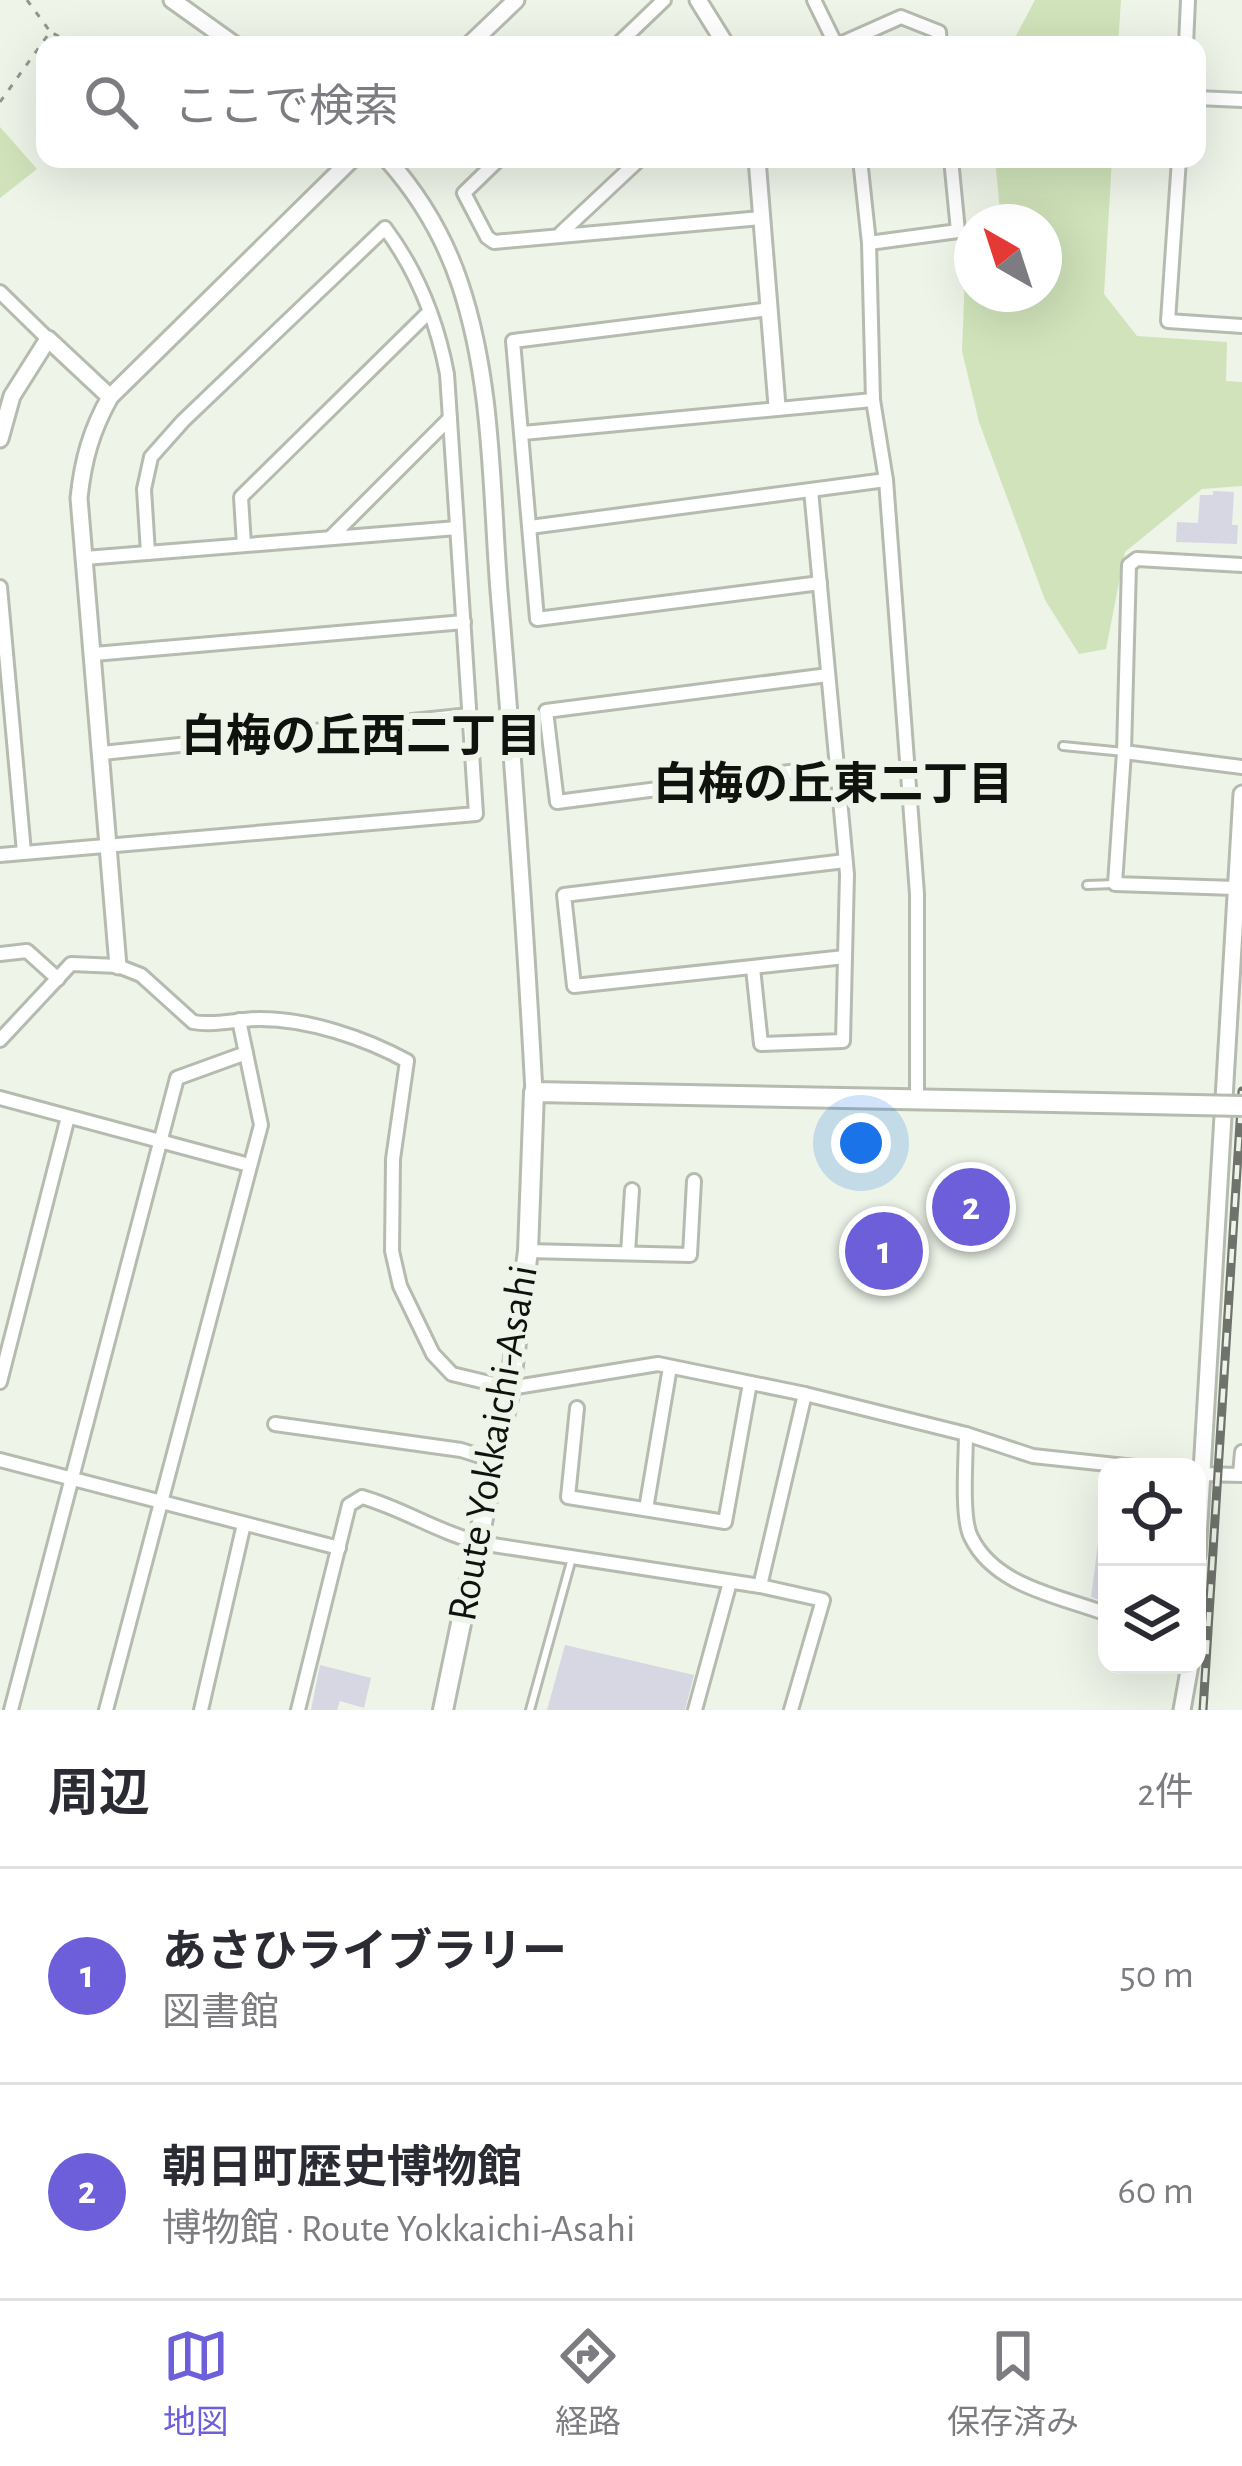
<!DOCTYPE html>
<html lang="ja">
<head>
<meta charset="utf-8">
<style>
	:root { --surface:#fff; --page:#f2f2f3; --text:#2b2b33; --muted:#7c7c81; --line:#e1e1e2; --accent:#6c5fd9 }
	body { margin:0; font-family:"Alegreya Sans","Noto Sans JP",sans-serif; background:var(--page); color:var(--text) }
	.controls { position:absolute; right:36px; bottom:36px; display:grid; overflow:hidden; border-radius:24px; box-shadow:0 12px 48px #0002 }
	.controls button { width:108px; height:108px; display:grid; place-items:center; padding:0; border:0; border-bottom:3px solid var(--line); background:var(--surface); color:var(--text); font:60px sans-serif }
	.compass { position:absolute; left:954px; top:204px; width:108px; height:108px; border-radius:50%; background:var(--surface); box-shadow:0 12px 48px #0002; rotate:321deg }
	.you { position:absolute; left:861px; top:1143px; width:42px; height:42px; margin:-30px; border:9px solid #fff; border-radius:50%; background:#1a73e8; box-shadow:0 0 0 18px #1a73e833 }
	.badge { display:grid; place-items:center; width:78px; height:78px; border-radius:50%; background:var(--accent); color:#fff; font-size:39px; font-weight:700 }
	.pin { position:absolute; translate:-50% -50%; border:6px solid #fff; box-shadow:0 3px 12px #0006 }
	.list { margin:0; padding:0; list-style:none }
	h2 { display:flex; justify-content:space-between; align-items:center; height:156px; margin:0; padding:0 48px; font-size:51px }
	h2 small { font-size:39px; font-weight:400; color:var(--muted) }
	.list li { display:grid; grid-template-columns:78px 1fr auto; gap:36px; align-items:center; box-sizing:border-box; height:216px; padding:0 48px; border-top:3px solid var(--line) }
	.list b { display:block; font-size:45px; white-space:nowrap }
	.list p { margin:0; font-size:39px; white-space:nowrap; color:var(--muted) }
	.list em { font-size:39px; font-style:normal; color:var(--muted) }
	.icon { flex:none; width:66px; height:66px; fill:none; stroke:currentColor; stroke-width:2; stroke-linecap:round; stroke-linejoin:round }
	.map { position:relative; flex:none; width:1242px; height:1710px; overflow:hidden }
	.search { position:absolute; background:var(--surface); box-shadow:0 12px 48px #0002; left:36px; right:36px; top:36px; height:132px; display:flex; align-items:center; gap:30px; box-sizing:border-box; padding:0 42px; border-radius:24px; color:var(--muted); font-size:45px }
	.sheet { height:588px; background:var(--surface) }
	nav { display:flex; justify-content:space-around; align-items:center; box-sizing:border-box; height:168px; border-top:3px solid var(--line); background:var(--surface); font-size:33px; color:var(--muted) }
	nav a { display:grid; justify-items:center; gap:6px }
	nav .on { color:var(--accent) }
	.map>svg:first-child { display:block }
	.green { fill:#d0e3ba }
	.building { fill:#d7d7e3 }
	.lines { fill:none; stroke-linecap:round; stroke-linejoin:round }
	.service-casing { stroke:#b6bbb0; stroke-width:12 }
	.minor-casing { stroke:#b6bbb0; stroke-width:18 }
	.tertiary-casing { stroke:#b6bbb0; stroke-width:21 }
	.primary-casing { stroke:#b6bbb0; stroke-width:24 }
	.path { stroke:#92968d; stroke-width:3; stroke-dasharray:6 9; stroke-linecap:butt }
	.service { stroke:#fff; stroke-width:6 }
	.minor { stroke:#fff; stroke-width:12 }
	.tertiary { stroke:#fff; stroke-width:15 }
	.primary { stroke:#fff; stroke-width:18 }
	.rail-casing { stroke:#6f736b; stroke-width:9 }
	.rail { stroke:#eef4e8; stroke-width:4.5; stroke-dasharray:14; stroke-linecap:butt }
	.primary-bridge-casing { stroke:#b6bbb0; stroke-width:24; stroke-linecap:butt }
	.primary-bridge { stroke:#fff; stroke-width:18 }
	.labels { text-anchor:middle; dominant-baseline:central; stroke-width:12; stroke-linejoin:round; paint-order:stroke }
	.street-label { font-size:42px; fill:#10120e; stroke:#eef4e8 }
	.neighbourhood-label { font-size:45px; font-weight:bold; fill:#10120e; stroke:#eef4e8 }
</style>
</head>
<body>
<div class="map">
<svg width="1242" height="1710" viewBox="0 0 1242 1710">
	<rect width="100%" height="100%" fill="#eef4e8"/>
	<g class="green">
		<path d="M 1035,0 L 1121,0 L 1118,45 L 1011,45 Z"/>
		<path d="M 0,127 L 37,169 L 0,198 Z"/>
		<path d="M 995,159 L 1112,159 L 1104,294 L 1137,336 L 1227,342 L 1226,381 L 1242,382 L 1242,486 L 1202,489 L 1125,552 L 1106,649 L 1079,654 L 1045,600 L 979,422 L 962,351 L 965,274 L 972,269 L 972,294 L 1044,294 L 1044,222 L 1001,222 Z"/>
	</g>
	<g class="building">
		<path d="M 1213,491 L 1234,492 L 1232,525 L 1238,525 L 1237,544 L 1176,542 L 1177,522 L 1198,523 L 1200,495 L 1213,495 Z"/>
		<path d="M 1099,1536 L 1107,1537 L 1107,1603 L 1091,1597 Z"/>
		<path d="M 565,1645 L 694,1675 L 685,1710 L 547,1710 Z"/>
		<path d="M 320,1665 L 371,1678 L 364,1708 L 340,1701 L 337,1710 L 311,1710 Z"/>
	</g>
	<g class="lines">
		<defs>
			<g id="service">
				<path d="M 1063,746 L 1124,752"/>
				<path d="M 1087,885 L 1114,884"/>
				<path d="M 530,1710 L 572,1558"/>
			</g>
			<g id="minor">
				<path d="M 814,0 L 836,45"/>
				<path d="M 617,45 L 664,0"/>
				<path d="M 838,45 L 901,17 L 939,32 L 940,45"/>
				<path d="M 1186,45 L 1188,0"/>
				<path d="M 1197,98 L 1242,100"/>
				<path d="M 499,159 L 464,193 L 487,237 L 494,242 L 761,218"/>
				<path d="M 860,159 L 869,243 L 873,400 L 886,480 L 917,894 L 917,1100"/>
				<path d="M 1179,159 L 1168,321 L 1242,326"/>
				<path d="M 561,233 L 640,159"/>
				<path d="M 869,243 L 958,231 L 951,159"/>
				<path d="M 0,292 L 48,339"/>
				<path d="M 770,309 L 513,341 L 537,619 L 820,583"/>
				<path d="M 523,433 L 873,400"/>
				<path d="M 530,527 L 886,480"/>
				<path d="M 330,538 L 450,418"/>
				<path d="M 244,545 L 241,497 L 429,312"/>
				<path d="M 85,558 L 457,528"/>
				<path d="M 0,587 L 24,852"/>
				<path d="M 94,654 L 464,622"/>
				<path d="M 828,675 L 546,711 L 557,802 L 836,766"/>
				<path d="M 1124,752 L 1242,767"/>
				<path d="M 102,753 L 470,715"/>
				<path d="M 0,855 L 476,814 L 447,374 C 437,321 417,271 385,228 L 183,421 L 151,457 L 144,489 L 148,553"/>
				<path d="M 1235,888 L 1115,884 L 1124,752 L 1129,565 L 1137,559 L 1242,565"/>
				<path d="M 0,954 L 27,951 L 58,979"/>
				<path d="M 845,957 L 574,986 L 564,895 L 845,861"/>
				<path d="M 753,968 L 761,1044 L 843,1041 L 847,874 L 811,490"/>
				<path d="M 0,1040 L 71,964 L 118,966 L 141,975 L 193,1022 C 216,1026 238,1019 260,1019 C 308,1019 365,1038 407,1061 L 393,1159 L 392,1251 L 400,1286 L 433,1354 L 452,1374 L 510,1388 L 658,1364 L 805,1394 L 966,1434 L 1033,1456 L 1135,1467"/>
				<path d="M 0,1098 L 249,1165"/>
				<path d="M 528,1251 L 690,1255 L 694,1181"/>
				<path d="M 628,1253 L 632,1190"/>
				<path d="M 0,1382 L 68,1117"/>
				<path d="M 577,1408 L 568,1497 L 725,1522 L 750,1383"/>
				<path d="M 275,1424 L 461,1450 L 496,1461"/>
				<path d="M 966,1434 C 966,1458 961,1518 971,1537 C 995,1587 1060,1596 1107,1614"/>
				<path d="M 0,1460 L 339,1548"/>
				<path d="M 1198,1474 L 1242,1475"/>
				<path d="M 1240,1474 L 1242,1452"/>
				<path d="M 646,1509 L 670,1367"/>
				<path d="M 760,1586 L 805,1394"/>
				<path d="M 11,1710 L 177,1078 L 246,1053"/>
				<path d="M 106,1710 L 261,1125 L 239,1020"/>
				<path d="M 201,1710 L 244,1524"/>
				<path d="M 298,1710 L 349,1505 L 362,1497 C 404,1509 437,1532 480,1543 L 760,1586 L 823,1600 L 791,1710"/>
				<path d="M 695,1710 L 730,1582"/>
			</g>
			<g id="tertiary">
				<path d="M 172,0 L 235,45"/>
				<path d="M 698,0 L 726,45"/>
				<path d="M 469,45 L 516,0"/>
				<path d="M 387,159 C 420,196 444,236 460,284 C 493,383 491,488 499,591 C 513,758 525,925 534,1092"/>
				<path d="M 757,159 L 777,406"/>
				<path d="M 0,439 L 12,396 L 48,339 L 110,397"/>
				<path d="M 118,966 L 79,498 C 83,460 91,431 110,397 L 352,159"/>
				<path d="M 1197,1556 L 1242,794"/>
				<path d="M 1182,1710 L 1190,1665"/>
			</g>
			<path id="primary" d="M 443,1710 L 510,1388 L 528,1251 L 534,1092 L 1052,1102"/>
		</defs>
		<use href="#service" class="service-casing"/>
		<use href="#minor" class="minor-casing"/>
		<use href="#tertiary" class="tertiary-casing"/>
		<use href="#primary" class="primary-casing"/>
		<g class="path">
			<path d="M 27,0 L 49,30"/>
			<path d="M 0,102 L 50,32 L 77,45"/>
		</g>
		<use href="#service" class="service"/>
		<use href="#minor" class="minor"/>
		<use href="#tertiary" class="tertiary"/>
		<use href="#primary" class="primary"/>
		<defs>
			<path id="rail" d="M 1203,1710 L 1242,1091"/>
		</defs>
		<use href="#rail" class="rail-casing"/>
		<use href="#rail" class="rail"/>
		<defs>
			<path id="primary-bridge" d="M 1052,1102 L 1242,1106"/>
		</defs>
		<use href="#primary-bridge" class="primary-bridge-casing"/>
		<use href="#primary-bridge" class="primary-bridge"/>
	</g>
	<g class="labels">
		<g class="street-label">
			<text transform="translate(493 1443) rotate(-80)">Route Yokkaichi-Asahi</text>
		</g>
		<g class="neighbourhood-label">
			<text x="361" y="737">白梅の丘西二丁目</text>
			<text x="833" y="785">白梅の丘東二丁目</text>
		</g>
	</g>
</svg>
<div class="controls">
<button><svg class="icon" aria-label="locate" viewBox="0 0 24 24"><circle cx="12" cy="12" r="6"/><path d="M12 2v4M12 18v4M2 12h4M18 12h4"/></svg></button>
<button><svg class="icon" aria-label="layers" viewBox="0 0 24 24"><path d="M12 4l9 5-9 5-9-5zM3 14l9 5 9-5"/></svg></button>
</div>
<svg class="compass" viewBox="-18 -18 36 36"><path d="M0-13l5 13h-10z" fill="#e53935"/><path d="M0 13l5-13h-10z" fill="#7c7c81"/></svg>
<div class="you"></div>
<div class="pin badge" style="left:884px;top:1251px">1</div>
<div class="pin badge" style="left:971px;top:1207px">2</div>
<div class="search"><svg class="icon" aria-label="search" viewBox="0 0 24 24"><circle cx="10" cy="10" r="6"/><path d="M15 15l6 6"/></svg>ここで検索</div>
</div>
<section class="sheet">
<h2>周辺<small>2件</small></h2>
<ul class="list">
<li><span class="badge">1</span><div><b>あさひライブラリー</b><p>図書館</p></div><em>50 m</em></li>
<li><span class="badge">2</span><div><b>朝日町歴史博物館</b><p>博物館 · Route Yokkaichi-Asahi</p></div><em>60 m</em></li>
</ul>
</section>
<nav>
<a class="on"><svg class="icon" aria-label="map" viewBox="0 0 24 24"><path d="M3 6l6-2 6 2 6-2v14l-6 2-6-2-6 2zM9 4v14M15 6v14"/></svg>地図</a>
<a><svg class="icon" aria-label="directions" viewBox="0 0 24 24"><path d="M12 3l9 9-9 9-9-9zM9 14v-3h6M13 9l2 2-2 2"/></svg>経路</a>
<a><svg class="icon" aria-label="saved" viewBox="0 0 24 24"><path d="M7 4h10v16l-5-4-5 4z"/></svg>保存済み</a>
</nav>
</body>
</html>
